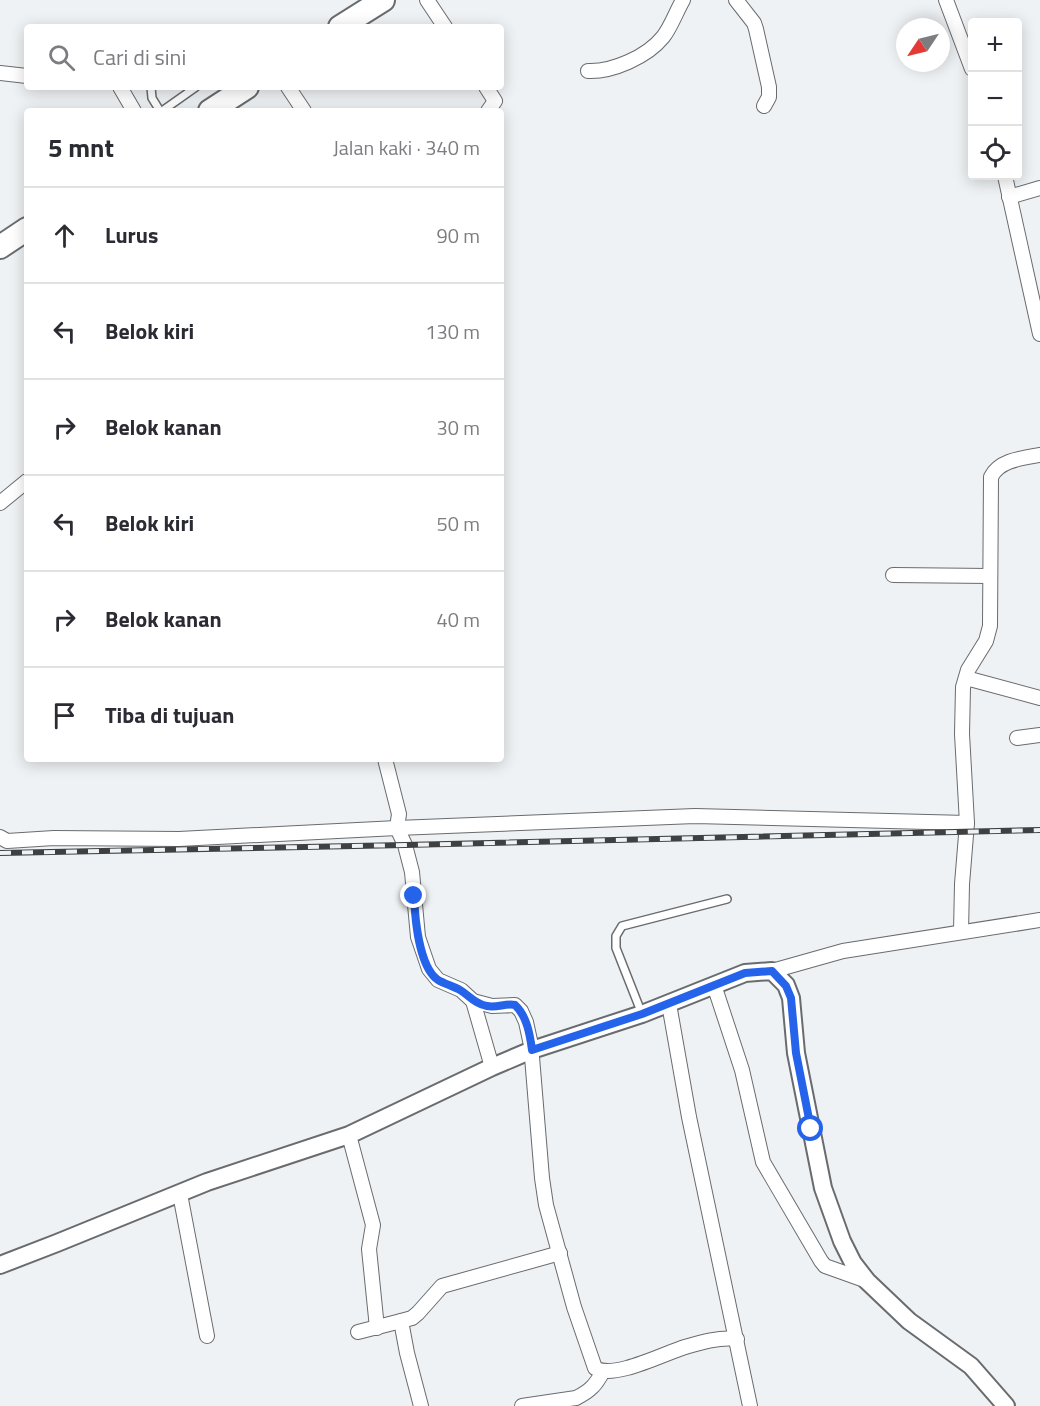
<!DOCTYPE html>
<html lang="id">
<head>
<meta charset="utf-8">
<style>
	:root { --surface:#fff; --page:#f7f7f7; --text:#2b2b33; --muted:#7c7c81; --line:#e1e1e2 }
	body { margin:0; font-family:"Titillium Web",sans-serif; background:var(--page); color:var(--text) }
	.controls { position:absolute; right:18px; top:18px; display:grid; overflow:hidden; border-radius:6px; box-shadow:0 3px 15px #0003 }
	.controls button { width:54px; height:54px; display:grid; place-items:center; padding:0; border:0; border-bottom:2px solid var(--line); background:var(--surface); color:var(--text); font:30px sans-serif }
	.compass { position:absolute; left:896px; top:18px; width:54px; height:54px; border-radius:50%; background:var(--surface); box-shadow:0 3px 15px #0003; rotate:235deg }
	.stop { position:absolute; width:18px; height:18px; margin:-14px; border:4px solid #2563eb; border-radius:50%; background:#fff }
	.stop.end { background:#2563eb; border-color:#fff; box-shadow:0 2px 6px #0008 }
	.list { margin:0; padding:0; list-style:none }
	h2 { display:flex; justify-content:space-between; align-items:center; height:78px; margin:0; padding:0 24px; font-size:26px }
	h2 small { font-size:20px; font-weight:400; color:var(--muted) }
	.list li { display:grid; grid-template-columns:39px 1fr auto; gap:18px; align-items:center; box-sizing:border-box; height:96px; padding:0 24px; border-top:2px solid var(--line) }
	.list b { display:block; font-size:22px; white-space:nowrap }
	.list em { font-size:20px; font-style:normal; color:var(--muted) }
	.icon { flex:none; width:33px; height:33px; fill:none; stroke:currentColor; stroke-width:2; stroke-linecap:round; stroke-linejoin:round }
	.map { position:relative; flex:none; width:1040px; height:1406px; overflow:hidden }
	.search { position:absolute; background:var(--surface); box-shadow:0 3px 15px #0003; left:24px; top:24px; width:480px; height:66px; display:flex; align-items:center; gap:15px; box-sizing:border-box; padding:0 21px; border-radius:6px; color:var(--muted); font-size:22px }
	.panel { position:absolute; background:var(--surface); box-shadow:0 3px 15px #0003; left:24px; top:108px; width:480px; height:654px; border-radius:6px }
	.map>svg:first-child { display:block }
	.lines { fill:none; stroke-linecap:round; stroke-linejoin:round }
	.service-casing { stroke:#696c6f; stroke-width:10 }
	.minor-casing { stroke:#696c6f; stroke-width:16 }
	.tertiary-casing { stroke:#696c6f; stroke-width:20 }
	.trunk-casing { stroke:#696c6f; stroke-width:26 }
	.service { stroke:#fff; stroke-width:7 }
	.minor { stroke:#fff; stroke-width:14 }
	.tertiary { stroke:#fff; stroke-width:16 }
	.trunk { stroke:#fff; stroke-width:22 }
	.rail-casing { stroke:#3f4041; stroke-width:6 }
	.rail { stroke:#eef2f4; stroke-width:4; stroke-dasharray:11; stroke-linecap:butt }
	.route { stroke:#2563eb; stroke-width:8 }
</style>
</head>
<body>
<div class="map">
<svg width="1040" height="1406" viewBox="0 0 1040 1406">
	<rect width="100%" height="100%" fill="#eef2f4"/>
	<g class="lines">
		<defs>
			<g id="service">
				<path d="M 151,87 L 152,98 L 160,111"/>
				<path d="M 162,111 L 196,87"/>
				<path d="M 642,1014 L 616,948 L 616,936 L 622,926 L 727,899"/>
			</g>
			<g id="minor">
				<path d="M 427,0 L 445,27"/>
				<path d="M 736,0 L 754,23 L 756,29 L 769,87 L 769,97 L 764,106"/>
				<path d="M 946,0 L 972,69"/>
				<path d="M 588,71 C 612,72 647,57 663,37 C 671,27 676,12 683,0"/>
				<path d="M 0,73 L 27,76"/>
				<path d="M 120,87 L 134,111"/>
				<path d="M 288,87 L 304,111"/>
				<path d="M 486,87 L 495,101 L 488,111"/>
				<path d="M 1005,176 L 1040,334"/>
				<path d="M 1009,197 L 1040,188"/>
				<path d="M 0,503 L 27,481"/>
				<path d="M 893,575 L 990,576"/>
				<path d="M 966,678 L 1040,698"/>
				<path d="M 1017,738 L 1040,735"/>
				<path d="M 385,759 L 399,814 L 397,828 L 405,845 L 412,872 L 418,937 L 429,969 L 438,980 L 461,990 L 473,1001 L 492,1006 L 515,1005 L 521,1011 L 526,1022 L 531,1045 L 542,1178 L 546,1205 L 574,1307 L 595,1368 C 613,1380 665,1353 685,1347 C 702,1342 719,1337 737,1339"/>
				<path d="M 0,837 L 7,841 L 54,838 L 179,839 L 397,828 L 695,816 L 967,823"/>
				<path d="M 961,932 L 962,884 L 967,823 L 962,734 L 963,687 L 968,670 L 986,641 L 990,626 L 991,477 C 999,460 1023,458 1040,455"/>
				<path d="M 772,971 L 843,951 L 1040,920"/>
				<path d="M 714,985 L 742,1070 L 763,1162 L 821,1261 L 825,1266 L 867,1281"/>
				<path d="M 473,1001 L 492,1067"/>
				<path d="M 669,1004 L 689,1117 L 750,1406"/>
				<path d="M 349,1135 L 373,1225 L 369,1249 L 377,1328"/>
				<path d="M 180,1194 L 207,1336"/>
				<path d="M 358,1332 L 401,1321"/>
				<path d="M 421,1406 L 407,1353 L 401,1321 L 412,1318 L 418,1313 L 442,1286 L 560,1253"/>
				<path d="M 522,1406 L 576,1398 C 590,1391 596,1385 603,1371"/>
			</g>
			<path id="tertiary" d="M 0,1265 L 57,1243 L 207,1182 L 349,1135 L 492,1067 L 532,1050 L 642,1014 L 745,973 L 772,971 L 786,985 L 791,998 L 796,1053 L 823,1188 L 842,1241 L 853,1263 L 867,1281 L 909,1321 L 971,1366 L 1006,1406"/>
			<g id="trunk">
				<path d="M 340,27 L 383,0"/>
				<path d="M 210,111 L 247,87"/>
				<path d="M 0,247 L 27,229"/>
			</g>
		</defs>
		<use href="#service" class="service-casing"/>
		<use href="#minor" class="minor-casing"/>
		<use href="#tertiary" class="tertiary-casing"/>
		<use href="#trunk" class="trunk-casing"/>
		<use href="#service" class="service"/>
		<use href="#minor" class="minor"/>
		<use href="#tertiary" class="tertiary"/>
		<use href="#trunk" class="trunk"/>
		<defs>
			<path id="rail" d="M 0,853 L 405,845 L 1040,830"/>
		</defs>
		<use href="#rail" class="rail-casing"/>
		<use href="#rail" class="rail"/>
	</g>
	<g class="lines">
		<path class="route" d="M 414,896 C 415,918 419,967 438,980 C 445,984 453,986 460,990 C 470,996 475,1004 487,1006 C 497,1008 506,1003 515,1005 C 527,1016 530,1035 532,1050 L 642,1014 L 745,973 L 772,971 L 786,986 L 791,998 L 796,1053 L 811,1129"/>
	</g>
</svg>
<div class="controls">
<button>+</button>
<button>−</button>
<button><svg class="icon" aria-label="locate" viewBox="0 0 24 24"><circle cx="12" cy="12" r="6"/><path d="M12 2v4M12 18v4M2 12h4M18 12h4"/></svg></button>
</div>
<svg class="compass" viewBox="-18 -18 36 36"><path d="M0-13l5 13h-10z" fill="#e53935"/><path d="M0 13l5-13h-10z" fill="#7c7c81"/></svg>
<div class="stop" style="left:811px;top:1129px"></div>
<div class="stop end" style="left:414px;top:896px"></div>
<div class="search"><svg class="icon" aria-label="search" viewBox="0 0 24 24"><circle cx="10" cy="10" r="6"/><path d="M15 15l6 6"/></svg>Cari di sini</div>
<section class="panel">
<h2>5 mnt<small>Jalan kaki · 340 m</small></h2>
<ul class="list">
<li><svg class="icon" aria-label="ahead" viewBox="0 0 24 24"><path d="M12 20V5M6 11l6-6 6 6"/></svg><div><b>Lurus</b></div><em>90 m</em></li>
<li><svg class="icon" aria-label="left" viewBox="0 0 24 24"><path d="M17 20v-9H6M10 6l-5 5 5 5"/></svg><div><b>Belok kiri</b></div><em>130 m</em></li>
<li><svg class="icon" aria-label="right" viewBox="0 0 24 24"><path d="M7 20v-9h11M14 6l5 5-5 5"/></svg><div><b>Belok kanan</b></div><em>30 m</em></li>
<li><svg class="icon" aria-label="left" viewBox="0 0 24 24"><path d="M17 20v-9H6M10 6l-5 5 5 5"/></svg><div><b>Belok kiri</b></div><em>50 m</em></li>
<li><svg class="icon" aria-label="right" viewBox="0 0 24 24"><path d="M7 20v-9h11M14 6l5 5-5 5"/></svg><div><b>Belok kanan</b></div><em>40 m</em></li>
<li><svg class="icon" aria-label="arrive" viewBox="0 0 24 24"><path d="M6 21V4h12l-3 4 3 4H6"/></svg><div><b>Tiba di tujuan</b></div></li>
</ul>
</section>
</div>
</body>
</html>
